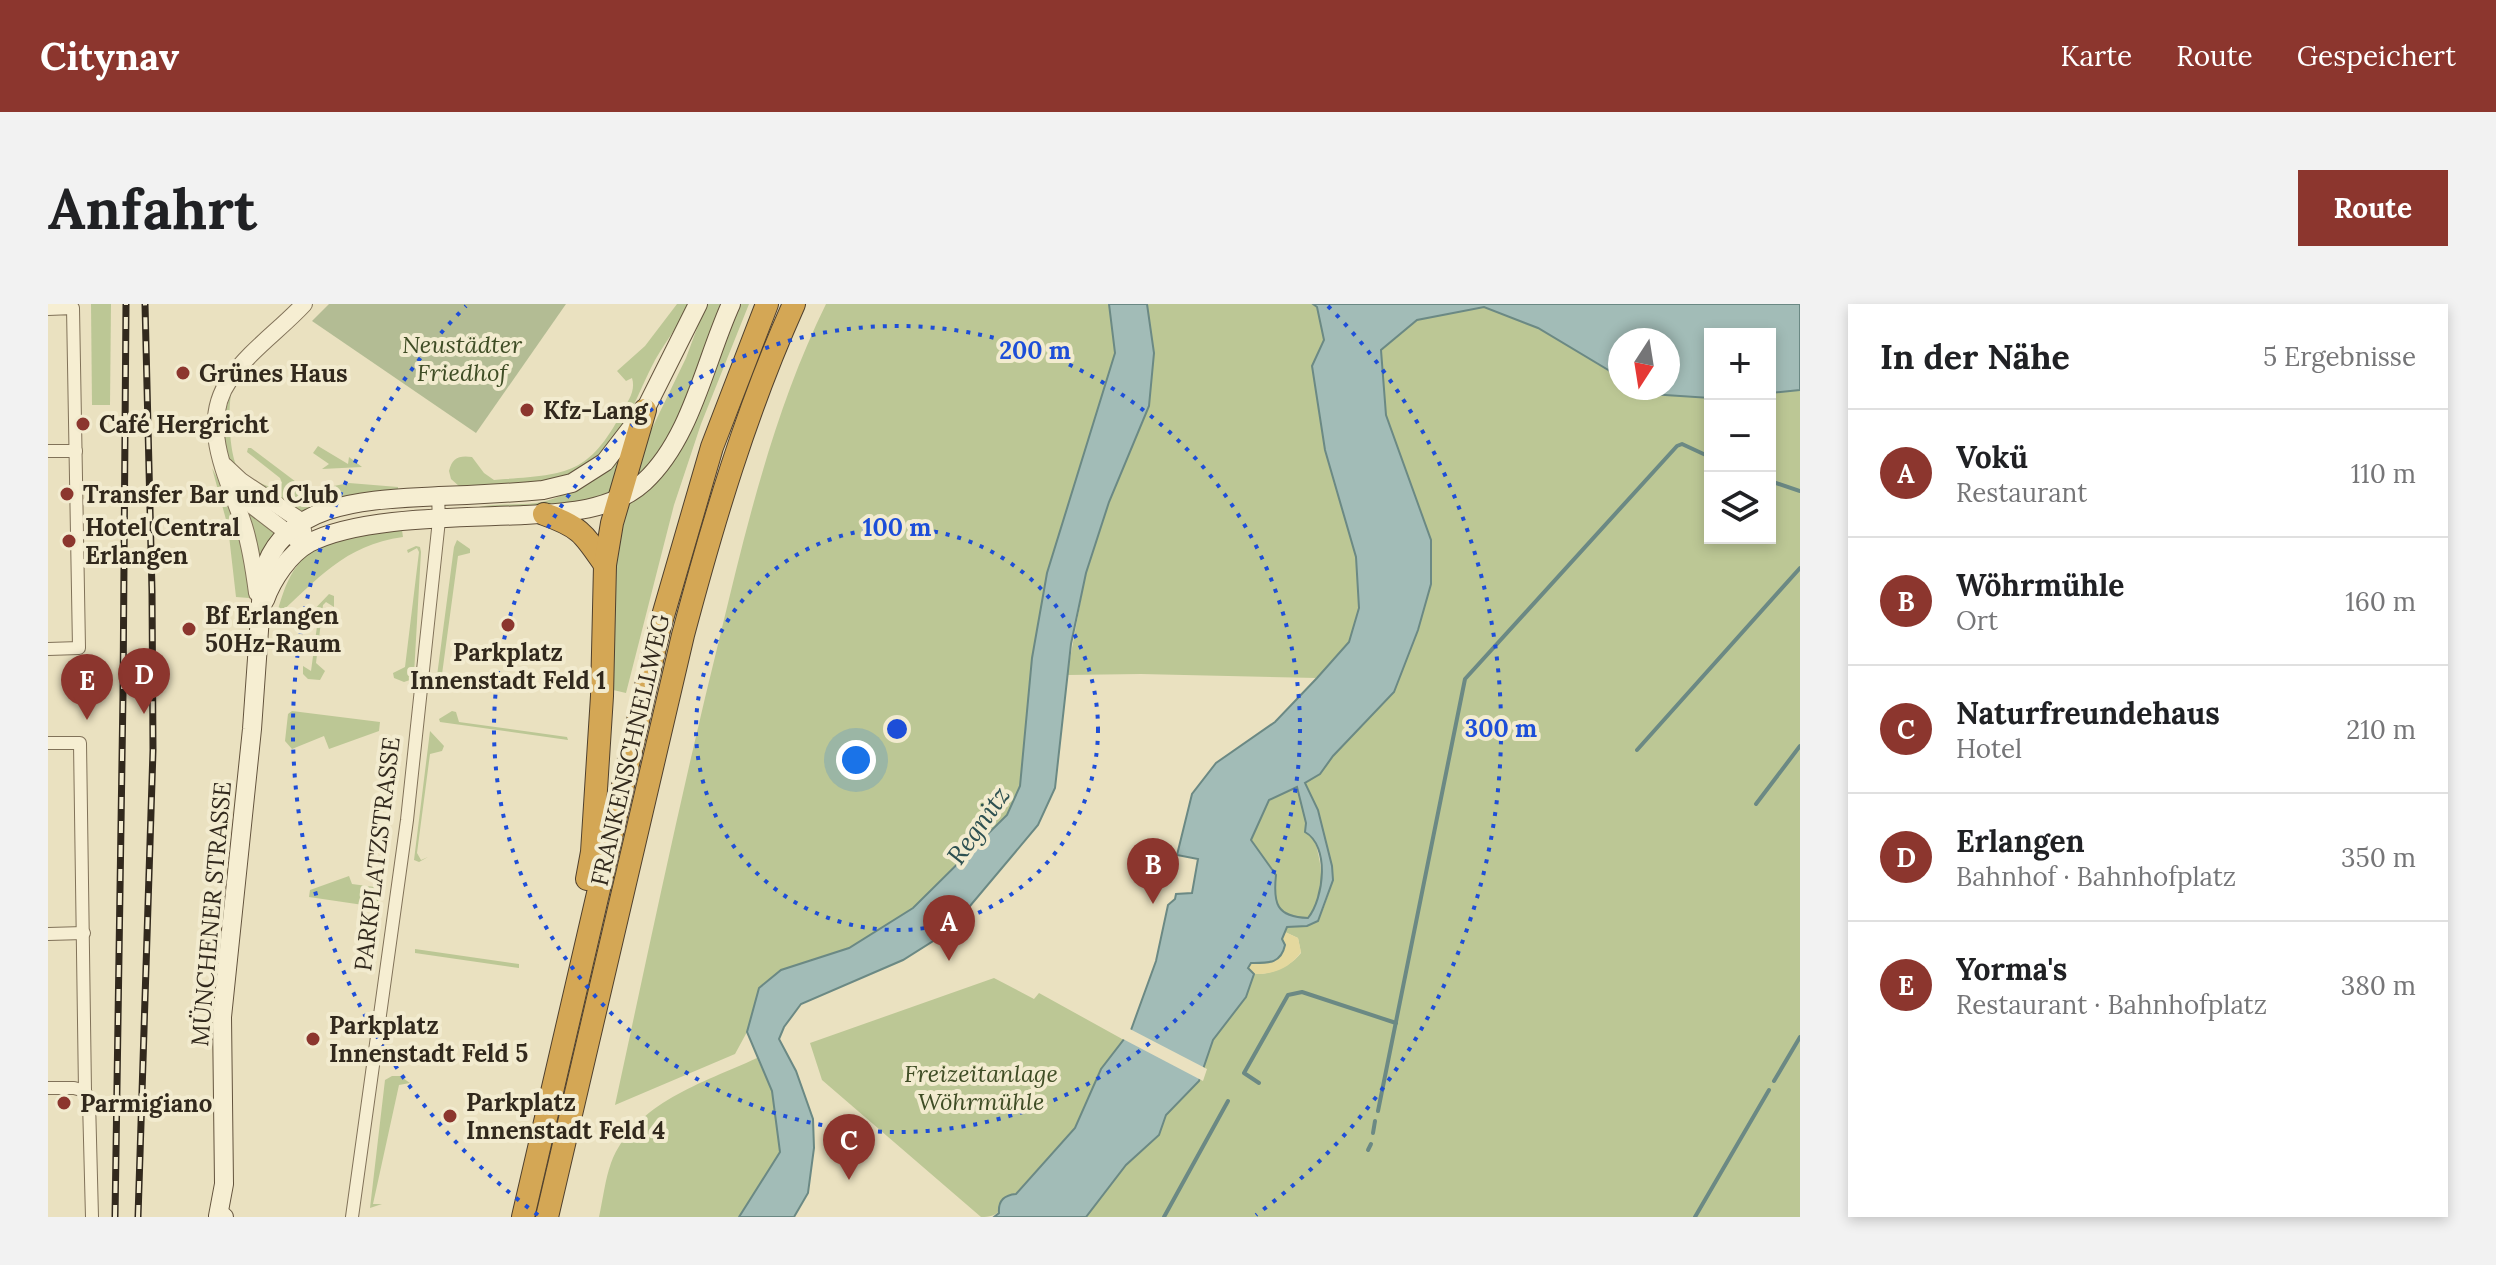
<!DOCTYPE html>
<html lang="de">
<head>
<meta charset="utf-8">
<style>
	:root { --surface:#fff; --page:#f2f2f2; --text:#202124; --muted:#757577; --line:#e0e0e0; --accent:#8c362e }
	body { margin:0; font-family:Lora,serif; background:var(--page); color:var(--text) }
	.controls { position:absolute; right:24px; top:24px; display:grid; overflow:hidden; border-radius:0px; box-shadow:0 4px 12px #0003 }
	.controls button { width:72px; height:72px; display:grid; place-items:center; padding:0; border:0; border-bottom:2px solid var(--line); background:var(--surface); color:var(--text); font:40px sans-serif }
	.compass { position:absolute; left:1560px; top:24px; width:72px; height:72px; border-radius:50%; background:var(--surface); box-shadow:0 4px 12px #0003; rotate:192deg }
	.you { position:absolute; left:808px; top:456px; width:28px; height:28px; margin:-20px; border:6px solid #fff; border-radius:50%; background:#1a73e8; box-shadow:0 0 0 12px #1a73e833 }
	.badge { display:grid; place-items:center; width:52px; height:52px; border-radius:50%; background:var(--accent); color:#fff; font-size:26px; font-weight:700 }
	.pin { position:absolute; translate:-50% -66px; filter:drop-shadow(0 2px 4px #0008) }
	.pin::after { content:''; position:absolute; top:42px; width:28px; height:24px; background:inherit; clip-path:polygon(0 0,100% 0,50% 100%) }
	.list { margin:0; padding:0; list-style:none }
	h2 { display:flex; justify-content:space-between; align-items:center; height:104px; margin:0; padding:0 32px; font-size:34px }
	h2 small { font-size:26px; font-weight:400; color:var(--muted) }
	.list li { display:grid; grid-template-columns:52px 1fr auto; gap:24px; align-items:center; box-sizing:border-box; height:128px; padding:0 32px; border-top:2px solid var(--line) }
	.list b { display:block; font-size:30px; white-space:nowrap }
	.list p { margin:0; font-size:26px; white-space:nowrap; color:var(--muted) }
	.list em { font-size:26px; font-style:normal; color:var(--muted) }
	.icon { flex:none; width:44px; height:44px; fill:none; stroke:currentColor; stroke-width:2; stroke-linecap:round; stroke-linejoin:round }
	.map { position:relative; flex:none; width:1752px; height:913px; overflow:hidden; border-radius:0px }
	header { display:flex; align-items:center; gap:48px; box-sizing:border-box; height:112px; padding:0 40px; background:var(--accent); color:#fff }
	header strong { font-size:38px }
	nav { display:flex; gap:44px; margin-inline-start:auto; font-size:28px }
	.intro { display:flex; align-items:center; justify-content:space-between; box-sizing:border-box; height:192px; padding:0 48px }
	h1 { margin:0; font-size:56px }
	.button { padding:20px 36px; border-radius:0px; background:var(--accent); color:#fff; font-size:28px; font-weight:700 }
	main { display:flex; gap:48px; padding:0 48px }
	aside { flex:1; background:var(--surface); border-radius:0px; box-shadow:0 4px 12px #0003 }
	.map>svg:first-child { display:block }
	.green { fill:#bcc795 }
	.sand { fill:#e4d89e }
	.cemetery { fill:#b3bc94 }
	.water { fill:#a2bcb7; stroke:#6b8984; stroke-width:2; fill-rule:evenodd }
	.pier { fill:#eae1c0 }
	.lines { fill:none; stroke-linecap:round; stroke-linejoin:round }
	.stream { stroke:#6b8984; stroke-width:4 }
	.minor-casing { stroke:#817259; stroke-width:14 }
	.tertiary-casing { stroke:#817259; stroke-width:18 }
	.secondary-casing { stroke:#63533d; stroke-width:20 }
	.motorway-casing { stroke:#4f402e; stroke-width:24 }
	.minor { stroke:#f6eed2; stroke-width:12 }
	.tertiary { stroke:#f6eed2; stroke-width:16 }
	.secondary { stroke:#f6eed2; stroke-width:18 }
	.motorway { stroke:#d4a755; stroke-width:22 }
	.rail-casing { stroke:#32291d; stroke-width:7 }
	.rail { stroke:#f2ebcf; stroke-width:4; stroke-dasharray:12; stroke-linecap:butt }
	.ring { fill:none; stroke:#1d4ed8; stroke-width:4; stroke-dasharray:4 8 }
	.poi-dot { fill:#8c362e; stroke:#f2ebcf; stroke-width:3 }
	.labels { text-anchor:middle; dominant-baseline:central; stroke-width:8; stroke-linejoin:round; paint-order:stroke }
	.park-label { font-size:24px; font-style:italic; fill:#3f4d25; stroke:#f2ebcf }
	.poi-label { font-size:24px; font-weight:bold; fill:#32291d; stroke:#f2ebcf; text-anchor:start }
	.street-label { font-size:24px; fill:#32291d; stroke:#f2ebcf }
	.water-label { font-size:26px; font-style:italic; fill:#2d5051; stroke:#f2ebcf }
	.centre { fill:#1d4ed8; stroke:#f2ebcf; stroke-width:4 }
	.ring-label { font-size:24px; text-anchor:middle; font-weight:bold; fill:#1d4ed8; stroke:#f2ebcf; stroke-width:8; stroke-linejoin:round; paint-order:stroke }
</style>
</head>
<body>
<header>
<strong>Citynav</strong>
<nav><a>Karte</a><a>Route</a><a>Gespeichert</a></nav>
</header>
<div class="intro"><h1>Anfahrt</h1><a class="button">Route</a></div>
<main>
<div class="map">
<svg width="1752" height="913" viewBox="0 0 1752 913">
	<rect width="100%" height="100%" fill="#eae1c0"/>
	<g class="green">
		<path d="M 43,0 L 63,0 L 62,101 L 44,101 Z"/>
		<path d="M 629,0 L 642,0 C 631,22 614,41 603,64 C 589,92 577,127 554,150 C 519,187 459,180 412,183 L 403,175 L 401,167 C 404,154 411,151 424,153 L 436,169 L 446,176 C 514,170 539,175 574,108 C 580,97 588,87 584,74 L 578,77 L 569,67 L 597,42 Z"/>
		<path d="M 658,0 L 676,0 L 624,129 L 602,163 L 586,175 L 594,145 L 638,54 Z"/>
		<path d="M 692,0 L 701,0 L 653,120 L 626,201 L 578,389 L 561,385 L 565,271 L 575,200 L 666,64 Z"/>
		<path d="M 778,0 L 1061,0 L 1067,49 L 999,269 L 984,354 L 972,482 L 959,511 L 865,604 L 801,644 L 733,666 L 711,684 L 699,728 L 687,750 L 567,801 C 601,644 634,485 673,328 C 700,216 727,104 778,0 Z"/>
		<path d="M 1099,0 L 1265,0 L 1269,3 L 1276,36 L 1264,62 L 1277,146 L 1308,253 L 1311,304 L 1301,338 L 1269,374 L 1093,370 L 1019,371 L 1038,268 L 1061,198 Z"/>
		<path d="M 1436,3 L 1490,24 L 1572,73 L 1572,84 L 1591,84 L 1602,90 L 1662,94 L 1662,234 L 1722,234 L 1722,89 L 1752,86 L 1752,913 L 1038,913 L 1078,861 L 1111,831 L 1118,811 L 1151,777 L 1165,736 L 1198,693 L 1206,670 C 1223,671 1243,662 1253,649 L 1250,634 L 1237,628 L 1239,623 L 1259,622 L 1270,617 C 1278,599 1285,582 1284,562 L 1257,479 L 1272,470 L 1285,452 L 1346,388 L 1370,326 L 1383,280 L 1383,236 L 1338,111 L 1333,46 L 1369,16 Z"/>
		<path d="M 183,91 C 180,106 181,157 192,167 C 200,176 216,180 227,185 L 234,179 L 232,174 L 199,148 L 200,144 L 203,144 L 260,187 L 301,179 L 350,183 L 350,188 C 334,189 316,189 300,193 C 286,196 267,208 253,207 C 241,206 229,196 219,190 C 179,165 163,139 183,91 Z"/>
		<path d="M 270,142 L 300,160 L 301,153 L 314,163 L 274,165 L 281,160 L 265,149 Z"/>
		<path d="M 570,155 L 572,155 L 563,190 L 518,201 L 421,206 C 439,198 467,202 488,199 C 520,194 544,174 570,155 Z"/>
		<path d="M 164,164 C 184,203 203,249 201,294 L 188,293 L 180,223 Z"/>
		<path d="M 196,203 L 230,231 L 211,259 Z"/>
		<path d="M 354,226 L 355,233 C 296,241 269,276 228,313 C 232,298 237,280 246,266 C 270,230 316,230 354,226 Z"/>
		<path d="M 409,236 L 422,245 L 422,249 L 410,252 L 392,385 L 403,384 L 397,387 L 387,387 L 406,243 Z"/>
		<path d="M 368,242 L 372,243 L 373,248 L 366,370 L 362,376 L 356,378 L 346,374 L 345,369 L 357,363 L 371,248 L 369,244 L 360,249 L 359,246 Z"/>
		<path d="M 281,290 L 286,292 L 286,303 L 278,298 L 275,301 L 268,359 L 277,367 L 272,376 L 260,375 L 255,370 L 255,362 L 263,367 L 270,315 L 263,309 Z"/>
		<path d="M 244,407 L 332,418 L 331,427 L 281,445 L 276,432 L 244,445 L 237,437 L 240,410 Z"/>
		<path d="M 404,407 L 408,408 L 411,418 L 519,433 L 520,436 L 392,418 L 391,415 Z"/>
		<path d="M 382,427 L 396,442 L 394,447 L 382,450 L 369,549 L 373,556 L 380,553 L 371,558 L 366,556 Z"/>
		<path d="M 1249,483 C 1261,524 1290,576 1260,614 C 1228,613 1225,599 1228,571 L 1203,537 L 1221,496 Z"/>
		<path d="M 301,572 L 304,580 L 334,584 L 330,598 L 322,602 L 261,593 L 262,586 Z"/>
		<path d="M 367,645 L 471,660 L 471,664 L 367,649 Z"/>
		<path d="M 946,674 L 986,695 L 991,689 L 1076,736 L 1053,765 L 1027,824 L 967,890 L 961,891 C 953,906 951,913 933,913 L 774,776 L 762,739 Z"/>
		<path d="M 709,754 L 724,787 L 732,848 L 691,913 L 551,913 C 555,895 557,876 563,859 C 587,798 655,779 709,754 Z"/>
		<path d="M 344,772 L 352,772 L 362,779 L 351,781 L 325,900 L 334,900 L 322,904 L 337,776 Z"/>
	</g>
	<path class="sand" d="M 1237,628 L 1250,634 L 1253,648 C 1242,664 1225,671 1206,670 L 1200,664 L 1203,659 L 1234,635 Z"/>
	<path class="cemetery" d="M 281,0 L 518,0 L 428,129 L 264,17 Z"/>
	<g class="water">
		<path d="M 1061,0 L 1099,0 L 1106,49 L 1101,102 L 1061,198 L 1038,269 L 1023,340 L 1007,484 L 990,521 L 901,627 L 855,656 L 753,700 L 736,723 L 731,735 L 748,767 L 765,815 L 766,844 L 760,889 L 746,913 L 691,913 L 732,848 L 724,787 L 699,728 L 711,684 L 733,666 L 801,644 L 865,604 L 959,511 L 972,482 L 984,354 L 999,269 L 1067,49 Z"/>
		<path d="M 1265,0 L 1752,0 L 1752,86 L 1722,89 L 1722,30 L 1662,30 L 1662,94 L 1602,90 L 1591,84 L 1620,84 L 1620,36 L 1572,36 L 1572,73 L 1490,24 L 1436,3 L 1369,16 L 1333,46 L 1338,111 L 1383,236 L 1383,280 L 1370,326 L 1346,388 L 1285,452 L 1272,470 L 1257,479 L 1270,506 L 1284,562 L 1285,576 L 1270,617 L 1259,622 L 1239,623 L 1234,635 L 1237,641 C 1233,660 1220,659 1203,659 L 1200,664 L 1206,670 L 1198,693 L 1165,736 L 1151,777 L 1118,811 L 1111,831 L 1078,861 L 1038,913 L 946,913 L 951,909 C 950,897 956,891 968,890 L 1027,824 L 1053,765 L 1083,726 L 1108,657 L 1120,601 L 1127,595 L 1128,590 L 1144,589 L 1150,555 L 1129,551 L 1144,490 L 1168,459 L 1227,418 L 1269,374 L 1301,338 L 1311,304 L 1308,253 L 1277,146 L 1264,62 L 1276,36 L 1269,3 ZM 1249,483 L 1258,519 L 1257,528 C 1282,542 1276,594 1260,614 C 1228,613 1225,599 1228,571 L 1203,536 L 1221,496 Z"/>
	</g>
	<path class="pier" d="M 1080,724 L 1159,765 L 1155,777 L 1073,734 Z"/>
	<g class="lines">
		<g class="stream">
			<path d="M 1722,177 L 1752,187"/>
			<path d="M 1589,446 L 1752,264"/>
			<path d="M 1708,500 L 1752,442"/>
			<path d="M 1726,777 L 1752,733"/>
			<path d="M 1211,779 L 1196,769 L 1240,691 L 1254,688 L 1348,719"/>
			<path d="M 1330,807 L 1417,375 L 1629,142 L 1634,140 L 1662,153"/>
			<path d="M 1325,829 L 1327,817"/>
			<path d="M 1320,846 L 1323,840"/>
			<path d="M 1116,913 L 1180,797"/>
			<path d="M 1647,913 L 1721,786"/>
		</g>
		<defs>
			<g id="minor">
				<path d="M 0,5 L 25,4 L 31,344 L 0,345"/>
				<path d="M 0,147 L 28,147"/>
				<path d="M 0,439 L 32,439 L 37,787 L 41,797 L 44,913"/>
				<path d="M 0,630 L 36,629"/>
				<path d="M 0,784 L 26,784 L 37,787"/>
				<path d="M 304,913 L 359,516 L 391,216 L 390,192"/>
			</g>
			<g id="tertiary">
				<path d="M 177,162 L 193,177 L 253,217 L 258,241"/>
				<path d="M 186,181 L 206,203 L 249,236"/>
				<path d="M 209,289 C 206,266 203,244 196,222 C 181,175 149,122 182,75 C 202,46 233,25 256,0"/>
			</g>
			<g id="secondary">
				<path d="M 217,296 C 224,276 241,250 261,239 C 313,212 415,214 476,211 C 517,209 564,207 596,178 C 643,135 657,57 683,0"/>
				<path d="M 176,913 L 170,912 L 176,880 L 174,713 L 204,425 L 215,270 C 236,194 328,196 391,192 C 426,191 461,189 495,186 L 524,179 L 557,158 L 597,106 L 650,0"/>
			</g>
			<g id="motorway">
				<path d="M 496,210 C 533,223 536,230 557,261"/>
				<path d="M 539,575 L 544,548 L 554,392 L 557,261 L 564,219 L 597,106"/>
				<path d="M 475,913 L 612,322 L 664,143 L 719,0"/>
				<path d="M 499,913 L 635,331 C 665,218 698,107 746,0"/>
			</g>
		</defs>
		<use href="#minor" class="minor-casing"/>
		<use href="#tertiary" class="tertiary-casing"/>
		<use href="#secondary" class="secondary-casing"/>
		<use href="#motorway" class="motorway-casing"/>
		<use href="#minor" class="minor"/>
		<use href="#tertiary" class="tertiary"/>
		<use href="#secondary" class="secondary"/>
		<use href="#motorway" class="motorway"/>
		<defs>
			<g id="rail">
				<path d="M 67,913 L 75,390 L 78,0"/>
				<path d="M 90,913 L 105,446 L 104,287 L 97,0"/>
			</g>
		</defs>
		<use href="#rail" class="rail-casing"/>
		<use href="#rail" class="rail"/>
	</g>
	<g class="ring">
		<circle cx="849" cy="425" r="201"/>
		<circle cx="849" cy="425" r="403"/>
		<path d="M490 911A604 604 0 0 1 418 2M1280 2A604 604 0 0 1 1208 911"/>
	</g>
	<g class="poi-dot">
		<circle cx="135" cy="69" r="8"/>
		<circle cx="479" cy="106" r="8"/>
		<circle cx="35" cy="120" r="8"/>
		<circle cx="19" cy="190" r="8"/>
		<circle cx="21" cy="237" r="8"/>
		<circle cx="460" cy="321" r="8"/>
		<circle cx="141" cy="325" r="8"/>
		<circle cx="265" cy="735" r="8"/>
		<circle cx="16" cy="799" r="8"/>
		<circle cx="402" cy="812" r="8"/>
	</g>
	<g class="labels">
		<g class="park-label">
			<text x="414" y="40">Neustädter<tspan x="414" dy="28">Friedhof</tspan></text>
			<text x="933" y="769">Freizeitanlage<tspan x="933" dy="28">Wöhrmühle</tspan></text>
		</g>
		<g class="poi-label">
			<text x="151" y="69">Grünes Haus</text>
			<text x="495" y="106">Kfz-Lang</text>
			<text x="51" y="120">Café Hergricht</text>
			<text x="35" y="190">Transfer Bar und Club</text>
			<text x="37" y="223">Hotel Central<tspan x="37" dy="28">Erlangen</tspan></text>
			<text x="157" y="311">Bf Erlangen<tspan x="157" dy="28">50Hz-Raum</tspan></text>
			<text x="460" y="348" text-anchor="middle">Parkplatz<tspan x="460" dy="28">Innenstadt Feld 1</tspan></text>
			<text x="281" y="721">Parkplatz<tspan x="281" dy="28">Innenstadt Feld 5</tspan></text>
			<text x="418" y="798">Parkplatz<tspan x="418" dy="28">Innenstadt Feld 4</tspan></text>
			<text x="32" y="799">Parmigiano</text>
		</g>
		<g class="street-label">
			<text transform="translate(582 446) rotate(-77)">FRANKENSCHNELLWEG</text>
			<text transform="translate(329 550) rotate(-83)">PARKPLATZSTRASSE</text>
			<text transform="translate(163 610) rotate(-85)">MÜNCHENER STRASSE</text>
		</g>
		<g class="water-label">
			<text transform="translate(930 521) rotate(-55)">Regnitz</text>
		</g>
	</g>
	<circle cx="849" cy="425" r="12" class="centre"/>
	<g class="ring-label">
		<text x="987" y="55">200 m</text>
		<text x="849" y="232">100 m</text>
		<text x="1453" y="433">300 m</text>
	</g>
</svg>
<div class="controls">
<button>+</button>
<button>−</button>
<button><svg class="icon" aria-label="layers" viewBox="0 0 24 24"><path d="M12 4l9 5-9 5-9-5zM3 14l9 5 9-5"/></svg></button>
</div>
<svg class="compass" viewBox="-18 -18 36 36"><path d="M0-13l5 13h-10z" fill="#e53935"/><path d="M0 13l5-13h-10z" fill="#757577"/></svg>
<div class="you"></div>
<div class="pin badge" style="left:901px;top:657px">A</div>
<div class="pin badge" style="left:1105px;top:600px">B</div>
<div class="pin badge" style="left:801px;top:876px">C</div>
<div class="pin badge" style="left:96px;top:410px">D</div>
<div class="pin badge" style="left:39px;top:416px">E</div>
</div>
<aside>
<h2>In der Nähe<small>5 Ergebnisse</small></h2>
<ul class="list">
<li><span class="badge">A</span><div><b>Vokü</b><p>Restaurant</p></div><em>110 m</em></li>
<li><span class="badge">B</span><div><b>Wöhrmühle</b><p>Ort</p></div><em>160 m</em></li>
<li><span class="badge">C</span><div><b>Naturfreundehaus</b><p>Hotel</p></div><em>210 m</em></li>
<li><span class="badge">D</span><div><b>Erlangen</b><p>Bahnhof · Bahnhofplatz</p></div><em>350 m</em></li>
<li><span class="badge">E</span><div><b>Yorma's</b><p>Restaurant · Bahnhofplatz</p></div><em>380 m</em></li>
</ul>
</aside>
</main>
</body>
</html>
